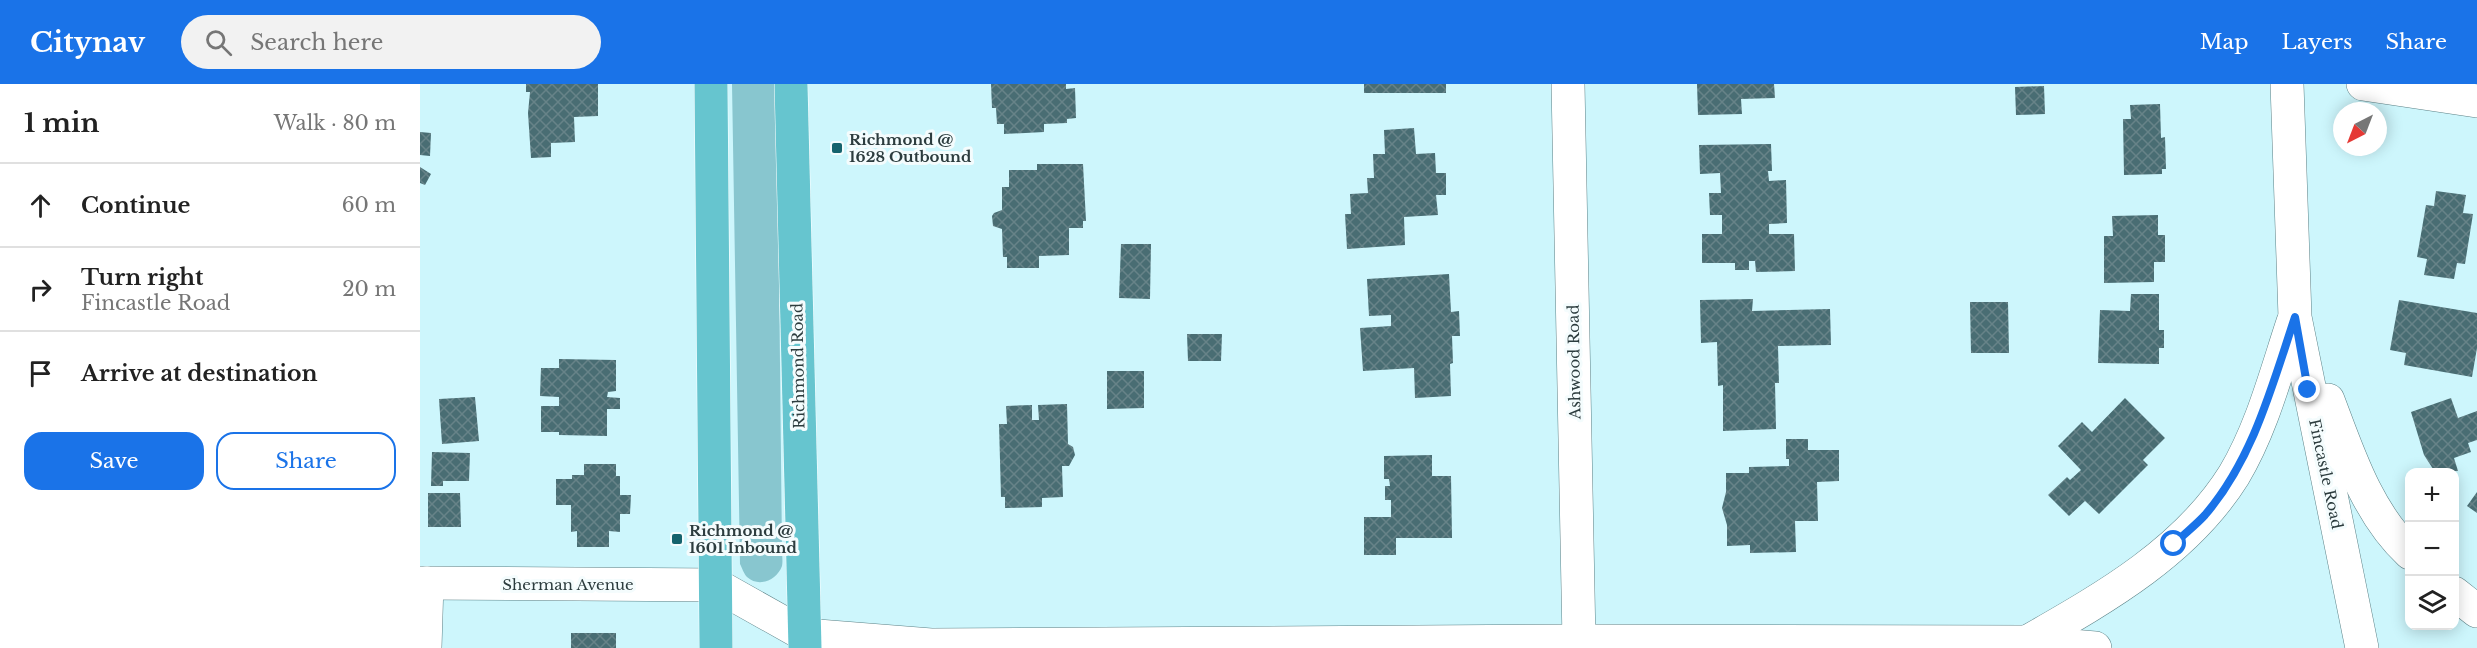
<!DOCTYPE html>
<html lang="en">
<head>
<meta charset="utf-8">
<style>
	:root { --surface:#fff; --page:#f2f2f2; --text:#222; --muted:#767676; --line:#e0e0e0; --accent:#1a73e8 }
	body { margin:0; font-family:"Libre Baskerville",serif; background:var(--page); color:var(--text) }
	.controls { position:absolute; right:18px; bottom:18px; display:grid; overflow:hidden; border-radius:12px; box-shadow:0 3px 15px #0003 }
	.controls button { width:54px; height:54px; display:grid; place-items:center; padding:0; border:0; border-bottom:2px solid var(--line); background:var(--surface); color:var(--text); font:30px sans-serif }
	.compass { position:absolute; left:1913px; top:18px; width:54px; height:54px; border-radius:50%; background:var(--surface); box-shadow:0 3px 15px #0003; rotate:222deg }
	.stop { position:absolute; width:18px; height:18px; margin:-14px; border:4px solid #1a73e8; border-radius:50%; background:#fff }
	.stop.end { background:#1a73e8; border-color:#fff; box-shadow:0 2px 6px #0008 }
	.list { margin:0; padding:0; list-style:none }
	h2 { display:flex; justify-content:space-between; align-items:center; height:78px; margin:0; padding:0 24px; font-size:26px }
	h2 small { font-size:20px; font-weight:400; color:var(--muted) }
	.list li { display:grid; grid-template-columns:39px 1fr auto; gap:18px; align-items:center; box-sizing:border-box; height:84px; padding:0 24px; border-top:2px solid var(--line) }
	.list b { display:block; font-size:22px; white-space:nowrap }
	.list p { margin:0; font-size:20px; white-space:nowrap; color:var(--muted) }
	.list em { font-size:20px; font-style:normal; color:var(--muted) }
	.actions { display:flex; gap:12px; padding:18px 24px }
	.actions a { flex:1; padding:14px 0; border:2px solid var(--accent); border-radius:18px; text-align:center; font-size:21px; color:var(--accent) }
	.actions .main { background:var(--accent); color:#fff }
	.icon { flex:none; width:33px; height:33px; fill:none; stroke:currentColor; stroke-width:2; stroke-linecap:round; stroke-linejoin:round }
	.map { position:relative; flex:none; width:2057px; height:564px; overflow:hidden }
	header { display:flex; align-items:center; gap:36px; box-sizing:border-box; height:84px; padding:0 30px; background:var(--accent); color:#fff }
	header strong { font-size:28px }
	nav { display:flex; gap:33px; margin-inline-start:auto; font-size:21px }
	.search { width:420px; height:54px; background:var(--page); display:flex; align-items:center; gap:15px; box-sizing:border-box; padding:0 21px; border-radius:33px; color:var(--muted); font-size:22px }
	main { display:flex }
	aside { flex:1; background:var(--surface) }
	.map>svg:first-child { display:block }
	.grass { fill:#88c6cf }
	.building { fill:url(#building-cross-hatch) }
	.lines { fill:none; stroke-linecap:round; stroke-linejoin:round }
	.minor-casing { stroke:#5c8287; stroke-width:34 }
	.major-casing { stroke:#fff; stroke-width:34 }
	.minor { stroke:#fff; stroke-width:33 }
	.major { stroke:#66c5cf; stroke-width:33 }
	.route { stroke:#1a73e8; stroke-width:8 }
	.poi-dot { fill:#16636d; stroke:#f4fcfd; stroke-width:2 }
	.labels { text-anchor:middle; dominant-baseline:central; stroke-width:6; stroke-linejoin:round; paint-order:stroke }
	.poi-label { font-size:15px; font-weight:bold; fill:#2c3c3e; stroke:#f4fcfd; text-anchor:start }
	.street-label { font-size:15px; fill:#2c3c3e; stroke:#f4fcfd }
</style>
</head>
<body>
<header>
<strong>Citynav</strong>
<div class="search"><svg class="icon" aria-label="search" viewBox="0 0 24 24"><circle cx="10" cy="10" r="6"/><path d="M15 15l6 6"/></svg>Search here</div>
<nav><a>Map</a><a>Layers</a><a>Share</a></nav>
</header>
<main>
<aside>
<h2>1 min<small>Walk · 80 m</small></h2>
<ul class="list">
<li><svg class="icon" aria-label="ahead" viewBox="0 0 24 24"><path d="M12 20V5M6 11l6-6 6 6"/></svg><div><b>Continue</b></div><em>60 m</em></li>
<li><svg class="icon" aria-label="right" viewBox="0 0 24 24"><path d="M7 20v-9h11M14 6l5 5-5 5"/></svg><div><b>Turn right</b><p>Fincastle Road</p></div><em>20 m</em></li>
<li><svg class="icon" aria-label="arrive" viewBox="0 0 24 24"><path d="M6 21V4h12l-3 4 3 4H6"/></svg><div><b>Arrive at destination</b></div></li>
</ul>
<div class="actions"><a class="main">Save</a><a>Share</a></div>
</aside>
<div class="map">
<svg width="2057" height="564" viewBox="0 0 2057 564">
	<defs>
		<pattern id="building-cross-hatch" width="8" height="8" patternUnits="userSpaceOnUse" patternTransform="scale(1.5)"><rect width="8" height="8" fill="#496d73"/><path d="M0 0l8 8M0 8l8-8" fill="none" stroke="#678388"/></pattern>
	</defs>
	<rect width="100%" height="100%" fill="#cdf6fc"/>
	<path class="grass" d="M 312,0 L 357,0 L 362,467 C 362,471 363,477 362,482 C 357,496 339,504 327,493 C 324,490 322,484 320,480 Z"/>
	<g class="building">
		<path d="M 106,0 L 178,0 L 178,32 L 154,33 L 155,58 L 131,59 L 131,73 L 111,74 L 108,29 L 110,8 L 106,8 Z"/>
		<path d="M 571,0 L 646,0 L 646,5 L 655,4 L 656,34 L 647,35 L 647,39 L 624,40 L 624,48 L 584,50 L 584,40 L 577,40 L 576,24 L 572,24 Z"/>
		<rect x="944" y="0" width="82" height="9"/>
		<path d="M 1277,0 L 1354,0 L 1355,14 L 1321,15 L 1322,30 L 1278,31 Z"/>
		<path d="M 1624,2 L 1625,30 L 1596,31 L 1595,3 Z"/>
		<path d="M 1740,20 L 1741,54 L 1745,53 L 1746,85 L 1742,85 L 1742,90 L 1704,91 L 1703,35 L 1711,35 L 1710,21 Z"/>
		<path d="M 994,44 L 996,70 L 1015,69 L 1016,89 L 1026,89 L 1026,111 L 1016,111 L 1018,131 L 984,133 L 985,161 L 927,165 L 925,130 L 931,130 L 930,110 L 948,109 L 947,94 L 954,94 L 953,70 L 965,70 L 964,46 Z"/>
		<path d="M 0,48 L 11,49 L 10,72 L 0,71 Z"/>
		<path d="M 1351,60 L 1352,87 L 1348,87 L 1349,97 L 1366,96 L 1367,139 L 1349,140 L 1349,150 L 1374,150 L 1375,187 L 1336,188 L 1335,177 L 1329,177 L 1329,186 L 1315,186 L 1315,179 L 1282,179 L 1282,150 L 1302,150 L 1302,131 L 1290,131 L 1289,109 L 1301,109 L 1300,89 L 1280,90 L 1279,61 Z"/>
		<path d="M 617,80 L 663,80 L 666,137 L 663,137 L 663,144 L 649,144 L 649,171 L 619,172 L 619,184 L 587,184 L 587,173 L 583,173 L 582,145 L 573,142 L 572,132 L 574,129 L 582,126 L 582,103 L 589,103 L 589,86 L 617,86 Z"/>
		<path d="M 0,83 L 11,90 L 5,101 L 0,99 Z"/>
		<path d="M 2016,107 L 2046,111 L 2043,129 L 2053,130 L 2045,180 L 2037,179 L 2034,195 L 2004,191 L 2007,175 L 1997,173 L 2006,121 L 2014,122 Z"/>
		<path d="M 1738,131 L 1738,151 L 1745,151 L 1745,178 L 1734,178 L 1734,198 L 1684,199 L 1684,152 L 1693,152 L 1692,132 Z"/>
		<path d="M 701,160 L 731,160 L 730,215 L 699,214 Z"/>
		<path d="M 1029,190 L 1031,228 L 1039,227 L 1040,252 L 1032,252 L 1033,279 L 1030,280 L 1031,312 L 995,314 L 994,284 L 943,287 L 940,244 L 971,242 L 971,231 L 949,232 L 947,195 Z"/>
		<path d="M 1711,210 L 1739,210 L 1739,246 L 1744,246 L 1744,264 L 1739,264 L 1739,280 L 1678,279 L 1680,226 L 1710,227 Z"/>
		<path d="M 1333,215 L 1332,227 L 1410,225 L 1411,261 L 1358,262 L 1359,299 L 1355,299 L 1356,345 L 1303,347 L 1303,301 L 1298,302 L 1297,258 L 1281,259 L 1280,216 Z"/>
		<path d="M 1979,216 L 2057,229 L 2057,264 L 2052,293 L 1984,281 L 1986,269 L 1970,266 Z"/>
		<path d="M 1550,218 L 1588,218 L 1589,269 L 1551,269 Z"/>
		<path d="M 767,250 L 802,250 L 801,277 L 768,277 Z"/>
		<path d="M 139,275 L 196,276 L 196,307 L 188,308 L 187,313 L 200,314 L 200,325 L 187,325 L 187,352 L 139,351 L 139,348 L 121,348 L 121,322 L 139,322 L 139,313 L 120,312 L 121,284 L 139,284 Z"/>
		<path d="M 687,287 L 724,287 L 724,324 L 687,325 Z"/>
		<path d="M 55,313 L 59,357 L 22,360 L 19,315 Z"/>
		<path d="M 1705,314 L 1745,354 L 1723,376 L 1728,381 L 1679,430 L 1665,417 L 1649,432 L 1628,411 L 1647,393 L 1650,396 L 1661,386 L 1638,362 L 1662,338 L 1672,348 Z"/>
		<path d="M 2031,314 L 2038,334 L 2057,327 L 2057,356 L 2048,359 L 2051,368 L 2034,374 L 2038,387 L 2015,388 L 2004,371 L 1991,328 Z"/>
		<path d="M 647,320 L 648,360 L 653,363 L 655,371 L 649,382 L 642,382 L 643,413 L 622,414 L 622,423 L 585,424 L 585,413 L 581,413 L 579,340 L 587,340 L 586,322 L 612,321 L 612,336 L 619,336 L 618,321 Z"/>
		<path d="M 1366,355 L 1388,355 L 1388,366 L 1419,366 L 1419,397 L 1397,398 L 1398,437 L 1375,437 L 1376,468 L 1330,469 L 1330,461 L 1307,462 L 1307,441 L 1302,424 L 1306,408 L 1306,389 L 1329,389 L 1329,383 L 1369,382 L 1369,375 L 1366,375 Z"/>
		<path d="M 12,368 L 50,369 L 49,397 L 23,397 L 23,402 L 11,402 Z"/>
		<path d="M 1012,371 L 1012,392 L 1031,392 L 1032,454 L 976,454 L 976,471 L 944,471 L 944,433 L 971,433 L 971,416 L 965,416 L 965,402 L 970,402 L 969,395 L 964,395 L 964,372 Z"/>
		<path d="M 164,380 L 196,380 L 196,392 L 200,392 L 200,411 L 211,411 L 210,430 L 200,430 L 200,448 L 189,447 L 189,463 L 157,463 L 157,447 L 151,448 L 151,421 L 136,421 L 136,395 L 152,395 L 152,391 L 164,391 Z"/>
		<path d="M 2057,408 L 2057,429 L 2047,422 Z"/>
		<path d="M 8,409 L 40,409 L 41,443 L 8,443 Z"/>
		<rect x="151" y="549" width="45" height="15"/>
	</g>
	<g class="lines">
		<defs>
			<g id="minor">
				<path d="M 1148,0 L 1159,557"/>
				<path d="M 1867,0 L 1875,233 L 1942,564"/>
				<path d="M 1943,0 L 2057,17"/>
				<path d="M 1908,316 C 1928,369 1947,429 1990,469"/>
				<path d="M 0,499 L 296,501 L 385,551 L 511,561 L 1159,557 L 1607,558 L 1675,564"/>
				<path d="M 2034,509 L 2057,527"/>
				<path d="M 1607,558 C 1684,514 1766,468 1814,391 C 1842,344 1856,289 1873,238"/>
				<path d="M 5,564 L 7,499"/>
			</g>
			<g id="major">
				<path d="M 291,0 L 296,564"/>
				<path d="M 371,0 L 385,564"/>
			</g>
		</defs>
		<use href="#minor" class="minor-casing"/>
		<use href="#major" class="major-casing"/>
		<use href="#minor" class="minor"/>
		<use href="#major" class="major"/>
	</g>
	<g class="lines">
		<path class="route" d="M 1754,460 C 1764,450 1776,441 1785,431 C 1833,375 1852,302 1875,233 L 1888,306"/>
	</g>
	<g class="poi-dot">
		<rect x="411" y="58" width="12" height="12" rx="3"/>
		<rect x="251" y="449" width="12" height="12" rx="3"/>
	</g>
	<g class="labels">
		<g class="poi-label">
			<text x="429" y="55">Richmond @<tspan x="429" dy="17">1628 Outbound</tspan></text>
			<text x="269" y="446">Richmond @<tspan x="269" dy="17">1601 Inbound</tspan></text>
		</g>
		<g class="street-label">
			<text transform="translate(1154 278) rotate(-91)">Ashwood Road</text>
			<text transform="translate(378 282) rotate(-91)">Richmond Road</text>
			<text transform="translate(1906 390) rotate(78)">Fincastle Road</text>
			<text x="148" y="500">Sherman Avenue</text>
		</g>
	</g>
</svg>
<div class="controls">
<button>+</button>
<button>−</button>
<button><svg class="icon" aria-label="layers" viewBox="0 0 24 24"><path d="M12 4l9 5-9 5-9-5zM3 14l9 5 9-5"/></svg></button>
</div>
<svg class="compass" viewBox="-18 -18 36 36"><path d="M0-13l5 13h-10z" fill="#e53935"/><path d="M0 13l5-13h-10z" fill="#767676"/></svg>
<div class="stop" style="left:1754px;top:460px"></div>
<div class="stop end" style="left:1888px;top:306px"></div>
</div>
</main>
</body>
</html>
